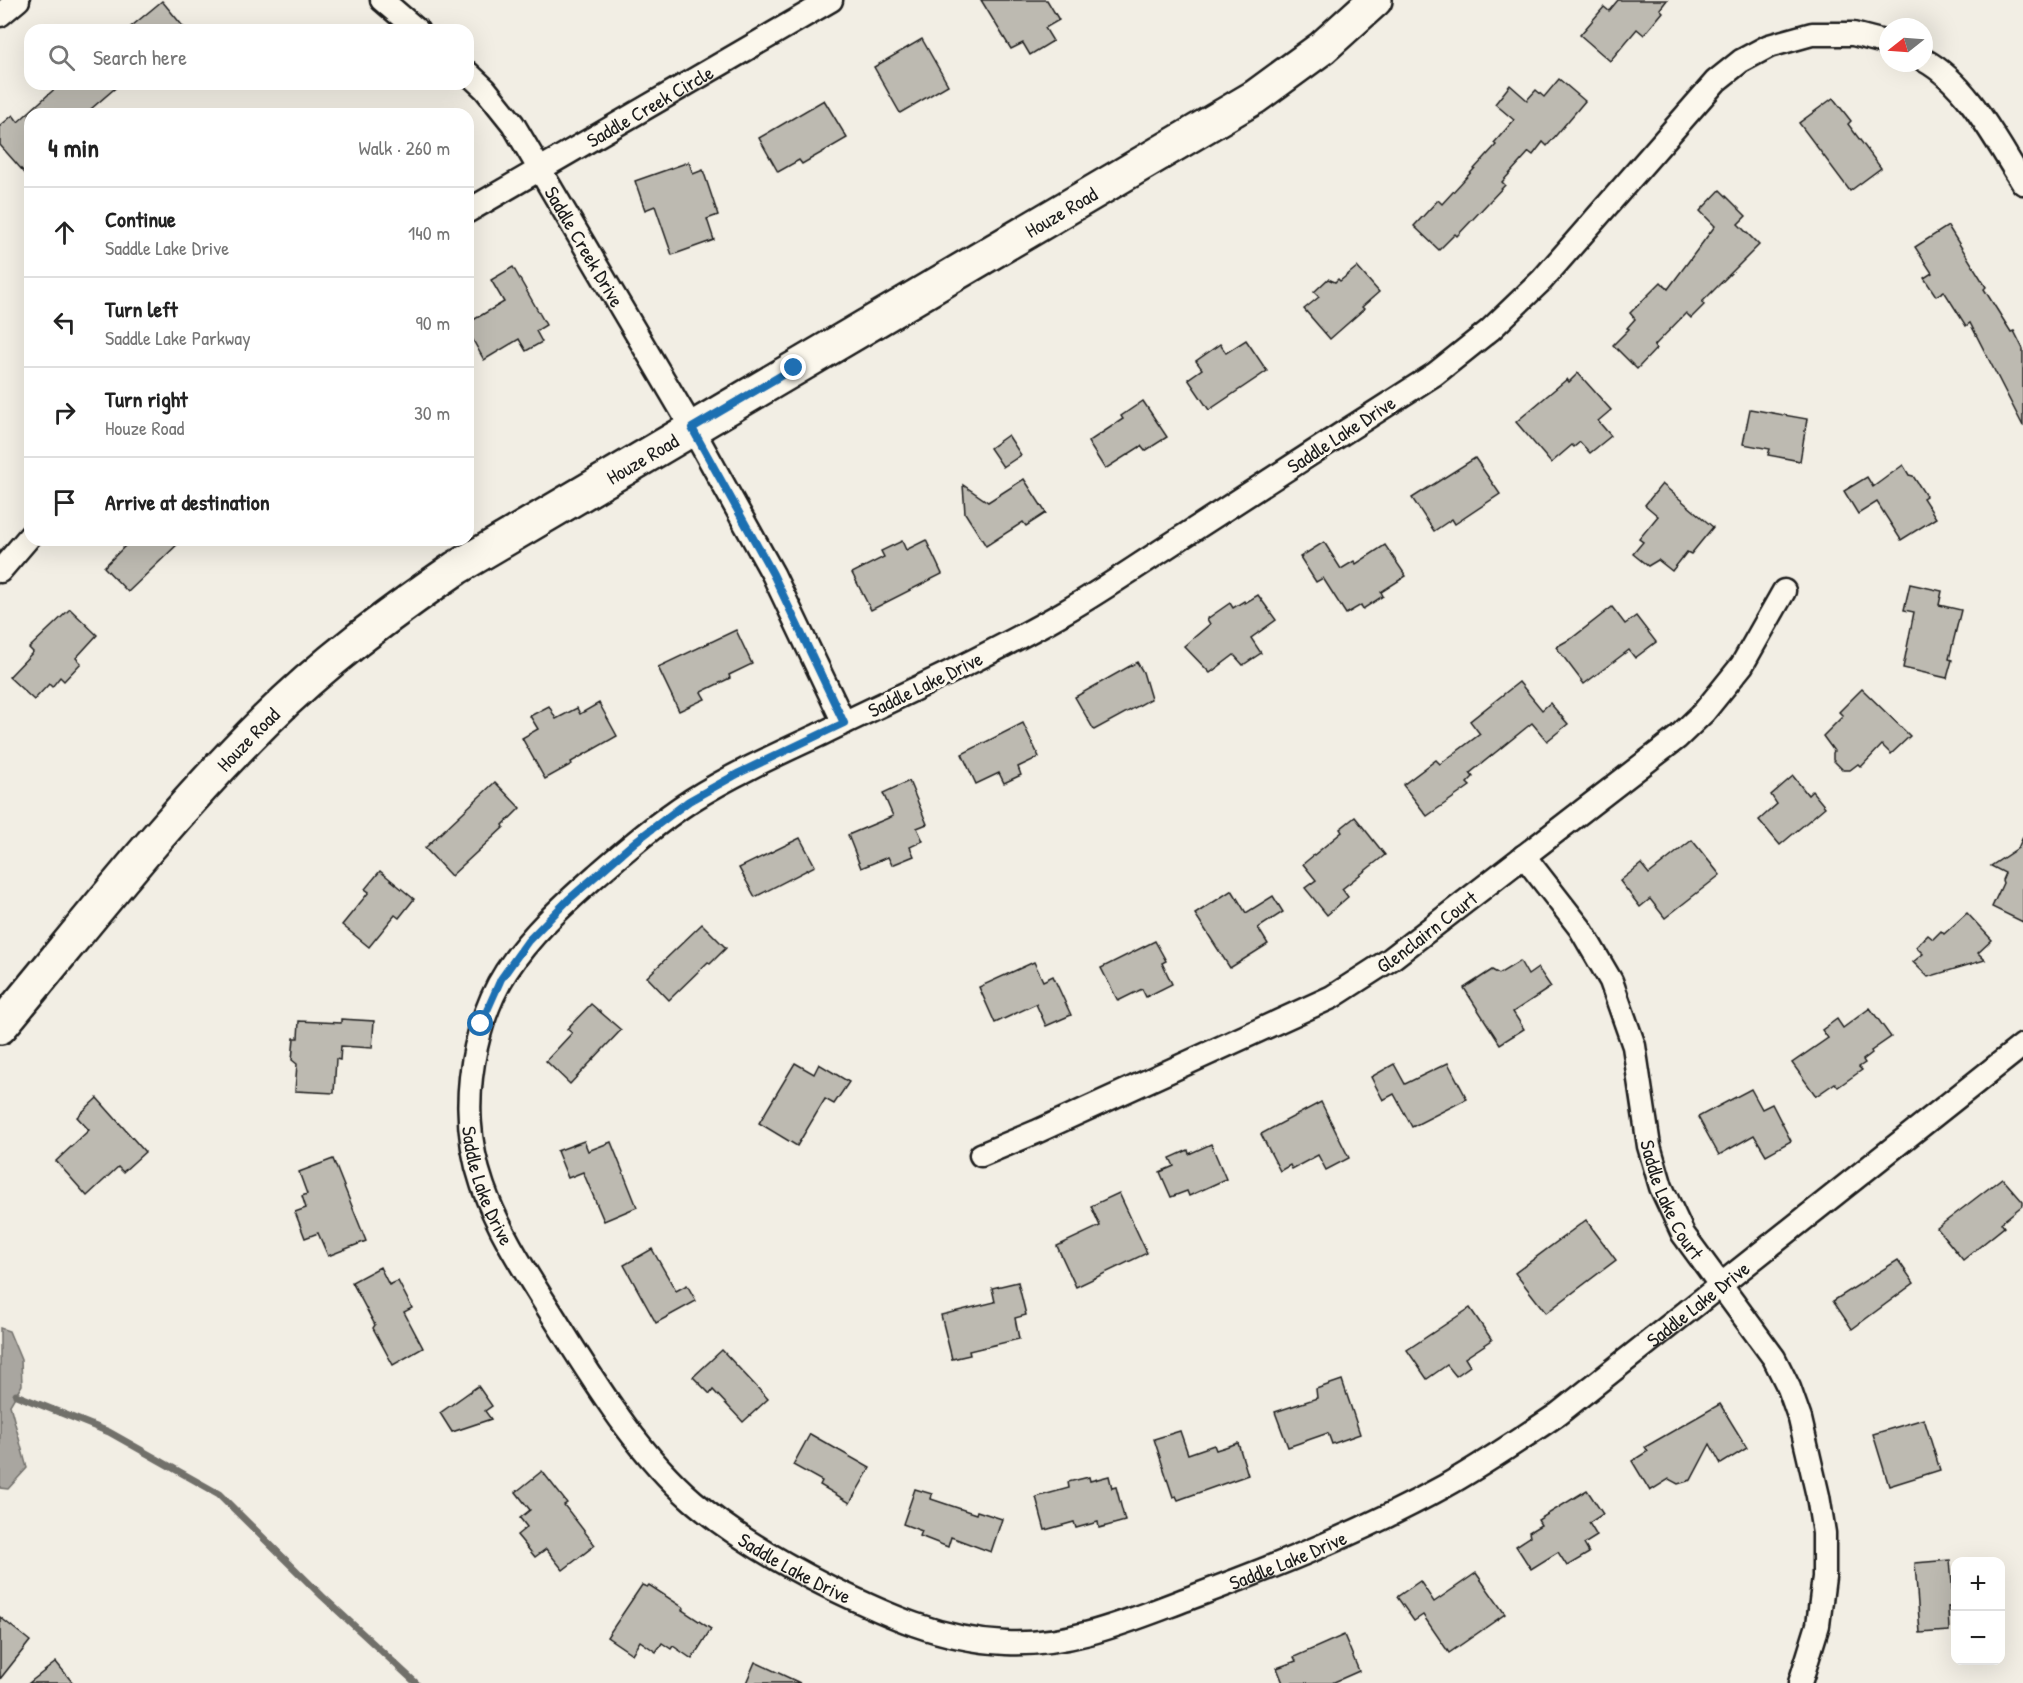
<!DOCTYPE html>
<html lang="en">
<head>
<meta charset="utf-8">
<style>
	:root { --surface:#fff; --page:#f2f2f2; --text:#222; --muted:#767676; --line:#e0e0e0 }
	body { margin:0; font-family:"Patrick Hand",sans-serif; background:var(--page); color:var(--text) }
	.controls { position:absolute; right:18px; bottom:18px; display:grid; overflow:hidden; border-radius:12px; box-shadow:0 6px 24px #0002 }
	.controls button { width:54px; height:54px; display:grid; place-items:center; padding:0; border:0; border-bottom:2px solid var(--line); background:var(--surface); color:var(--text); font:30px sans-serif }
	.compass { position:absolute; left:1879px; top:18px; width:54px; height:54px; border-radius:50%; background:var(--surface); box-shadow:0 6px 24px #0002; rotate:253deg }
	.stop { position:absolute; width:18px; height:18px; margin:-14px; border:4px solid #1f6fb2; border-radius:50%; background:#fff }
	.stop.end { background:#1f6fb2; border-color:#fff; box-shadow:0 2px 6px #0008 }
	.list { margin:0; padding:0; list-style:none }
	h2 { display:flex; justify-content:space-between; align-items:center; height:78px; margin:0; padding:0 24px; font-size:26px }
	h2 small { font-size:20px; font-weight:400; color:var(--muted) }
	.list li { display:grid; grid-template-columns:39px 1fr auto; gap:18px; align-items:center; box-sizing:border-box; height:90px; padding:0 24px; border-top:2px solid var(--line) }
	.list b { display:block; font-size:22px; white-space:nowrap }
	.list p { margin:0; font-size:20px; white-space:nowrap; color:var(--muted) }
	.list em { font-size:20px; font-style:normal; color:var(--muted) }
	.icon { flex:none; width:33px; height:33px; fill:none; stroke:currentColor; stroke-width:2; stroke-linecap:round; stroke-linejoin:round }
	.map { position:relative; flex:none; width:2023px; height:1683px; overflow:hidden }
	.search { position:absolute; background:var(--surface); box-shadow:0 6px 24px #0002; left:24px; top:24px; width:450px; height:66px; display:flex; align-items:center; gap:15px; box-sizing:border-box; padding:0 21px; border-radius:18px; color:var(--muted); font-size:22px }
	.panel { position:absolute; background:var(--surface); box-shadow:0 6px 24px #0002; left:24px; top:108px; width:450px; height:438px; border-radius:18px }
	.map>svg:first-child { display:block }
	.water { fill:#a9a6a0; stroke:#716f6b; stroke-width:1.5 }
	.lines { fill:none; stroke-linecap:round; stroke-linejoin:round }
	.stream { stroke:#716f6b; stroke-width:7 }
	.building { fill:#bdbab1; stroke:#1c1c1c; stroke-width:1.5 }
	.street-casing { stroke:#1c1c1c; stroke-width:27 }
	.primary-casing { stroke:#1c1c1c; stroke-width:38 }
	.street { stroke:#fbf7ec; stroke-width:22 }
	.primary { stroke:#fbf7ec; stroke-width:33 }
	.route { stroke:#1f6fb2; stroke-width:8 }
	.labels { text-anchor:middle; dominant-baseline:central; stroke-width:6; stroke-linejoin:round; paint-order:stroke }
	.street-label { font-size:20px; fill:#1c1c1c; stroke:#fbf7ec }
</style>
</head>
<body>
<div class="map">
<svg width="2023" height="1683" viewBox="0 0 2023 1683">
	<rect width="100%" height="100%" fill="#f2eee4"/>
	<filter id="ink" filterUnits="userSpaceOnUse"><feTurbulence type="fractalNoise" baseFrequency=".0167" numOctaves="2"/><feDisplacementMap in="SourceGraphic" scale="12" xChannelSelector="R" yChannelSelector="G"/><feConvolveMatrix kernelMatrix="1 2 1 2 8 2 1 2 1" color-interpolation-filters="sRGB"/></filter>
	<g filter="url(#ink)">
		<path class="water" d="M 0,1328 L 9,1331 L 21,1360 L 22,1385 L 10,1405 L 27,1468 L 8,1489 L 0,1488 Z"/>
		<g class="lines">
			<path class="stream" d="M 16,1395 L 109,1432 L 219,1494 L 322,1596 L 416,1683"/>
		</g>
		<g class="building">
			<path d="M 981,0 L 1047,0 L 1059,20 L 1045,28 L 1053,41 L 1030,55 L 1023,43 L 1011,49 Z"/>
			<path d="M 1618,0 L 1667,0 L 1660,9 L 1663,12 L 1644,35 L 1637,29 L 1610,61 L 1580,35 L 1604,7 L 1609,11 Z"/>
			<path d="M 162,1 L 186,30 L 127,30 Z"/>
			<path d="M 922,39 L 948,85 L 900,113 L 874,67 Z"/>
			<path d="M 1559,79 L 1585,101 L 1547,146 L 1543,142 L 1533,155 L 1529,152 L 1502,182 L 1505,185 L 1457,236 L 1455,234 L 1439,250 L 1414,226 L 1438,200 L 1442,204 L 1496,145 L 1494,143 L 1514,120 L 1495,104 L 1510,85 L 1527,100 L 1536,90 L 1544,97 Z"/>
			<path d="M 60,84 L 120,84 L 85,114 L 30,114 L 30,179 L 0,145 L 0,126 L 13,115 L 18,122 Z"/>
			<path d="M 1833,98 L 1851,121 L 1848,124 L 1881,168 L 1850,191 L 1799,123 Z"/>
			<path d="M 824,100 L 847,138 L 802,164 L 799,160 L 778,172 L 759,138 Z"/>
			<path d="M 689,162 L 693,174 L 703,170 L 718,215 L 707,219 L 714,240 L 672,255 L 655,206 L 645,210 L 635,181 Z"/>
			<path d="M 1720,190 L 1746,216 L 1738,224 L 1759,245 L 1702,302 L 1704,305 L 1691,318 L 1686,313 L 1654,346 L 1656,349 L 1637,369 L 1613,345 L 1629,329 L 1627,328 L 1635,319 L 1630,313 L 1661,282 L 1668,289 L 1715,226 L 1700,211 Z"/>
			<path d="M 1948,226 L 1986,287 L 1984,289 L 2011,332 L 2014,331 L 2023,349 L 2023,426 L 1970,323 L 1966,326 L 1944,291 L 1936,296 L 1924,278 L 1932,273 L 1915,247 Z"/>
			<path d="M 513,267 L 546,325 L 536,331 L 542,342 L 526,351 L 519,339 L 484,360 L 468,331 L 468,323 L 504,302 L 491,280 Z"/>
			<path d="M 1357,267 L 1379,292 L 1362,307 L 1364,309 L 1330,339 L 1304,309 L 1319,297 L 1314,292 L 1328,279 L 1335,282 L 1338,279 L 1340,281 Z"/>
			<path d="M 1246,340 L 1267,371 L 1209,410 L 1188,379 L 1202,369 L 1196,361 L 1220,344 L 1226,353 Z"/>
			<path d="M 1578,373 L 1611,410 L 1598,421 L 1611,436 L 1590,453 L 1580,442 L 1574,447 L 1572,445 L 1551,463 L 1516,422 L 1567,379 L 1569,382 Z"/>
			<path d="M 1143,401 L 1167,437 L 1145,451 L 1141,446 L 1105,469 L 1088,442 L 1123,419 L 1121,416 Z"/>
			<path d="M 1750,409 L 1807,419 L 1800,461 L 1768,455 L 1770,449 L 1743,444 Z"/>
			<path d="M 1008,435 L 1021,455 L 1003,467 L 990,448 Z"/>
			<path d="M 1475,458 L 1500,494 L 1455,524 L 1452,519 L 1434,531 L 1412,498 Z"/>
			<path d="M 1903,465 L 1909,475 L 1913,476 L 1926,496 L 1923,498 L 1936,518 L 1901,540 L 1877,502 L 1858,514 L 1844,491 L 1867,477 L 1873,487 Z"/>
			<path d="M 1024,479 L 1046,513 L 1026,526 L 1023,522 L 986,546 L 965,513 L 963,485 L 988,502 Z"/>
			<path d="M 1662,484 L 1713,527 L 1691,554 L 1687,552 L 1672,571 L 1658,560 L 1648,566 L 1633,554 L 1643,542 L 1639,539 L 1658,516 L 1645,505 Z"/>
			<path d="M 131,540 L 182,540 L 128,592 L 104,567 Z"/>
			<path d="M 926,540 L 942,574 L 871,610 L 852,573 L 884,557 L 881,551 L 902,541 L 906,550 Z"/>
			<path d="M 1324,542 L 1341,569 L 1354,561 L 1356,564 L 1385,545 L 1406,576 L 1381,592 L 1383,596 L 1363,609 L 1361,605 L 1346,614 L 1323,578 L 1316,582 L 1300,557 Z"/>
			<path d="M 1910,584 L 1942,591 L 1939,605 L 1961,610 L 1949,659 L 1952,660 L 1947,678 L 1903,668 L 1914,612 L 1904,610 Z"/>
			<path d="M 1258,595 L 1276,620 L 1251,638 L 1261,653 L 1243,665 L 1234,655 L 1210,673 L 1184,646 L 1210,624 L 1207,619 L 1230,603 L 1233,608 L 1244,601 L 1245,603 Z"/>
			<path d="M 1612,607 L 1625,624 L 1636,616 L 1656,642 L 1635,658 L 1629,650 L 1584,684 L 1556,647 L 1572,638 Z"/>
			<path d="M 70,609 L 97,635 L 76,658 L 81,663 L 64,681 L 60,677 L 52,687 L 49,684 L 34,700 L 9,677 L 33,652 L 29,648 Z"/>
			<path d="M 736,630 L 752,664 L 729,675 L 730,678 L 701,692 L 705,699 L 679,711 L 658,667 Z"/>
			<path d="M 1137,662 L 1143,672 L 1151,699 L 1094,730 L 1075,697 Z"/>
			<path d="M 1519,682 L 1542,710 L 1550,703 L 1568,724 L 1547,741 L 1532,723 L 1470,773 L 1473,777 L 1467,783 L 1470,786 L 1427,816 L 1403,785 L 1436,760 L 1440,764 L 1480,734 L 1470,721 Z"/>
			<path d="M 1862,689 L 1910,736 L 1891,754 L 1882,745 L 1861,767 L 1858,764 L 1850,770 L 1843,770 L 1833,760 L 1833,753 L 1834,751 L 1823,736 L 1843,716 L 1839,712 Z"/>
			<path d="M 599,703 L 617,736 L 571,762 L 572,764 L 545,779 L 522,738 L 538,729 L 530,716 L 549,706 L 556,719 L 577,708 L 580,714 Z"/>
			<path d="M 1023,723 L 1039,757 L 1018,767 L 1021,775 L 1004,783 L 999,773 L 976,784 L 962,754 Z"/>
			<path d="M 1793,776 L 1808,795 L 1812,791 L 1825,807 L 1780,845 L 1759,820 L 1777,804 L 1771,795 Z"/>
			<path d="M 909,781 L 927,824 L 917,828 L 923,841 L 910,847 L 914,856 L 892,865 L 888,857 L 861,868 L 848,835 L 893,816 L 883,793 Z"/>
			<path d="M 495,782 L 520,808 L 503,825 L 504,827 L 451,876 L 425,848 Z"/>
			<path d="M 1355,817 L 1385,855 L 1342,889 L 1348,897 L 1327,915 L 1305,888 L 1316,880 L 1303,864 L 1342,832 L 1340,829 Z"/>
			<path d="M 2023,837 L 2023,922 L 1992,907 L 2003,883 L 2002,880 L 2005,873 L 1991,866 L 2018,848 Z"/>
			<path d="M 800,838 L 815,866 L 755,897 L 739,868 Z"/>
			<path d="M 1692,840 L 1720,875 L 1665,918 L 1650,899 L 1640,907 L 1620,881 L 1641,864 L 1649,874 Z"/>
			<path d="M 380,871 L 414,899 L 399,918 L 395,915 L 369,947 L 342,925 L 369,892 L 365,889 Z"/>
			<path d="M 1232,890 L 1246,913 L 1273,896 L 1283,912 L 1258,928 L 1268,944 L 1230,968 L 1195,914 Z"/>
			<path d="M 1967,913 L 1992,940 L 1978,953 L 1985,960 L 1928,977 L 1913,962 L 1923,954 L 1916,947 L 1928,935 L 1933,939 L 1941,931 L 1944,934 Z"/>
			<path d="M 702,924 L 726,948 L 710,964 L 708,962 L 669,1000 L 647,977 Z"/>
			<path d="M 1155,941 L 1166,961 L 1162,963 L 1172,984 L 1146,997 L 1142,989 L 1118,1001 L 1101,968 Z"/>
			<path d="M 1520,961 L 1528,975 L 1538,968 L 1551,987 L 1513,1012 L 1524,1029 L 1500,1044 L 1464,988 L 1492,970 L 1499,974 Z"/>
			<path d="M 1034,962 L 1043,981 L 1053,976 L 1071,1015 L 1046,1026 L 1036,1004 L 995,1023 L 979,987 Z"/>
			<path d="M 591,1004 L 621,1030 L 570,1084 L 546,1061 L 572,1033 L 567,1029 Z"/>
			<path d="M 1870,1008 L 1891,1037 L 1871,1051 L 1872,1053 L 1863,1060 L 1865,1063 L 1859,1067 L 1862,1070 L 1838,1087 L 1835,1083 L 1816,1096 L 1792,1063 L 1828,1038 L 1822,1030 L 1837,1019 L 1843,1028 Z"/>
			<path d="M 341,1019 L 374,1021 L 372,1048 L 341,1046 L 340,1060 L 336,1059 L 334,1093 L 295,1091 L 297,1064 L 292,1060 L 294,1038 L 298,1038 L 299,1021 L 341,1023 Z"/>
			<path d="M 795,1063 L 814,1074 L 819,1064 L 849,1082 L 834,1104 L 825,1099 L 797,1146 L 759,1123 Z"/>
			<path d="M 1448,1063 L 1467,1099 L 1412,1127 L 1394,1094 L 1383,1100 L 1371,1077 L 1394,1064 L 1405,1084 Z"/>
			<path d="M 1751,1089 L 1762,1109 L 1772,1104 L 1791,1141 L 1766,1155 L 1754,1135 L 1719,1155 L 1698,1117 Z"/>
			<path d="M 97,1098 L 145,1152 L 123,1172 L 118,1167 L 87,1196 L 56,1161 L 89,1130 L 77,1117 Z"/>
			<path d="M 1321,1102 L 1349,1158 L 1326,1170 L 1318,1155 L 1292,1169 L 1290,1165 L 1280,1171 L 1261,1134 Z"/>
			<path d="M 584,1141 L 588,1151 L 611,1142 L 637,1207 L 604,1221 L 583,1172 L 568,1178 L 557,1151 Z"/>
			<path d="M 1211,1144 L 1226,1179 L 1189,1196 L 1187,1191 L 1171,1197 L 1160,1172 L 1174,1166 L 1170,1158 L 1188,1150 L 1189,1154 Z"/>
			<path d="M 333,1159 L 366,1241 L 328,1256 L 318,1233 L 305,1238 L 295,1212 L 306,1208 L 302,1196 L 307,1194 L 299,1172 Z"/>
			<path d="M 2002,1178 L 2023,1202 L 2023,1205 L 2001,1223 L 2004,1227 L 1963,1260 L 1937,1228 Z"/>
			<path d="M 1119,1193 L 1147,1253 L 1076,1287 L 1057,1246 L 1100,1226 L 1091,1206 Z"/>
			<path d="M 1586,1220 L 1616,1260 L 1546,1313 L 1515,1273 Z"/>
			<path d="M 652,1249 L 676,1291 L 687,1285 L 696,1301 L 656,1323 L 624,1265 Z"/>
			<path d="M 1898,1260 L 1914,1283 L 1852,1329 L 1833,1301 Z"/>
			<path d="M 380,1267 L 389,1285 L 398,1281 L 412,1308 L 404,1312 L 423,1348 L 393,1365 L 373,1328 L 375,1325 L 352,1282 Z"/>
			<path d="M 1018,1282 L 1026,1315 L 1015,1318 L 1019,1339 L 969,1351 L 970,1355 L 952,1359 L 941,1315 L 995,1302 L 992,1288 Z"/>
			<path d="M 1470,1308 L 1492,1340 L 1465,1358 L 1470,1366 L 1456,1376 L 1447,1365 L 1427,1379 L 1407,1350 Z"/>
			<path d="M 722,1350 L 768,1399 L 743,1422 L 713,1390 L 710,1394 L 693,1377 Z"/>
			<path d="M 1342,1380 L 1360,1434 L 1332,1444 L 1328,1433 L 1288,1447 L 1275,1412 L 1317,1398 L 1316,1389 Z"/>
			<path d="M 478,1386 L 492,1406 L 485,1411 L 491,1419 L 452,1432 L 440,1413 Z"/>
			<path d="M 1720,1404 L 1747,1448 L 1721,1464 L 1710,1444 L 1691,1480 L 1678,1484 L 1669,1479 L 1650,1491 L 1632,1461 L 1648,1451 L 1645,1447 Z"/>
			<path d="M 1924,1419 L 1940,1470 L 1889,1486 L 1873,1434 Z"/>
			<path d="M 1180,1431 L 1188,1454 L 1214,1445 L 1216,1450 L 1238,1443 L 1248,1475 L 1178,1500 L 1176,1496 L 1173,1497 L 1154,1439 Z"/>
			<path d="M 810,1434 L 870,1468 L 850,1503 L 820,1485 L 822,1481 L 793,1465 Z"/>
			<path d="M 542,1471 L 567,1503 L 564,1505 L 595,1545 L 563,1570 L 546,1549 L 535,1557 L 517,1535 L 527,1527 L 520,1518 L 530,1510 L 516,1492 Z"/>
			<path d="M 1109,1476 L 1112,1488 L 1116,1487 L 1125,1521 L 1099,1528 L 1098,1522 L 1076,1528 L 1074,1522 L 1045,1530 L 1036,1497 L 1069,1488 L 1068,1482 L 1089,1477 L 1090,1481 Z"/>
			<path d="M 915,1489 L 932,1494 L 931,1499 L 976,1514 L 977,1511 L 1002,1519 L 991,1552 L 951,1537 L 948,1547 L 920,1536 L 922,1531 L 903,1524 Z"/>
			<path d="M 1587,1490 L 1603,1514 L 1589,1523 L 1597,1536 L 1584,1544 L 1589,1553 L 1567,1566 L 1558,1552 L 1531,1569 L 1516,1546 L 1530,1537 L 1529,1532 L 1541,1525 L 1538,1520 Z"/>
			<path d="M 1950,1560 L 1954,1608 L 1948,1607 L 1949,1631 L 1920,1633 L 1915,1563 Z"/>
			<path d="M 1476,1573 L 1505,1614 L 1449,1653 L 1423,1615 L 1414,1621 L 1397,1597 L 1420,1581 L 1434,1602 Z"/>
			<path d="M 642,1585 L 647,1587 L 649,1585 L 684,1608 L 682,1610 L 711,1629 L 692,1659 L 673,1646 L 671,1649 L 662,1643 L 656,1652 L 640,1641 L 632,1654 L 607,1637 Z"/>
			<path d="M 0,1617 L 30,1641 L 0,1679 Z"/>
			<path d="M 1344,1635 L 1359,1671 L 1332,1683 L 1283,1683 L 1277,1668 L 1296,1661 L 1294,1657 Z"/>
			<path d="M 56,1662 L 73,1683 L 29,1683 Z"/>
			<path d="M 755,1662 L 800,1683 L 746,1683 Z"/>
		</g>
		<g class="lines">
			<defs>
				<g id="street">
					<path d="M 382,0 L 417,30"/>
					<path d="M 0,15 L 18,0"/>
					<path id="s1" d="M 1888,43 L 1853,34 L 1812,34 L 1769,46 L 1741,61 L 1716,81 L 1542,280 L 1490,330 L 1435,374 C 1352,427 1270,480 1187,534 C 1146,560 1105,589 1063,613 C 985,658 903,694 823,733 C 778,754 733,774 692,800 C 658,822 627,849 597,875 C 563,905 530,935 506,972 C 491,995 482,1021 476,1047 C 450,1167 503,1235 563,1332 C 601,1392 639,1454 693,1501 C 734,1536 781,1563 829,1587 C 887,1615 940,1640 1006,1643 C 1071,1646 1128,1621 1187,1599 C 1274,1567 1364,1531 1445,1486 C 1484,1464 1521,1439 1558,1414 L 2023,1045"/>
					<path d="M 1924,60 C 1968,84 1996,141 2023,183"/>
					<path id="s2" d="M 468,73 L 485,89 L 513,124 L 692,428 L 773,574 L 844,723"/>
					<path id="s3" d="M 468,211 L 831,0"/>
					<path d="M 0,571 L 30,536"/>
					<path id="s4" d="M 1524,856 L 1580,928 L 1611,981 L 1634,1046 L 1649,1146 L 1661,1187 L 1683,1234 L 1774,1358 L 1789,1388 L 1800,1419 L 1818,1496 L 1824,1533 L 1824,1577 L 1818,1625 L 1800,1683"/>
					<path id="s5" d="M 981,1155 L 1036,1132 L 1332,997 L 1391,959 L 1677,738 L 1704,712 L 1742,665 L 1784,591"/>
				</g>
				<g id="primary">
					<path id="s6" d="M 0,1027 C 86,924 169,816 265,721 C 323,663 388,615 456,568 L 1255,97 L 1322,48 L 1375,0"/>
				</g>
			</defs>
			<use href="#street" class="street-casing"/>
			<use href="#primary" class="primary-casing"/>
			<use href="#street" class="street"/>
			<use href="#primary" class="primary"/>
		</g>
	</g>
	<g class="lines" filter="url(#ink)">
		<path class="route" d="M 481,1024 L 501,979 L 528,941 L 568,900 L 636,841 L 689,801 L 739,773 L 844,723 L 773,574 L 692,428 L 794,368"/>
	</g>
	<g class="labels">
		<g class="street-label">
			<text stroke="none"><textPath href="#s3" startOffset="210">Saddle Creek Circle</textPath></text>
			<text stroke="none"><textPath href="#s6" startOffset="1352">Houze Road</textPath></text>
			<text stroke="none"><textPath href="#s2" startOffset="210">Saddle Creek Drive</textPath></text>
			<text transform="translate(1341 434) rotate(-33)">Saddle Lake Drive</text>
			<text stroke="none"><textPath href="#s6" startOffset="866">Houze Road</textPath></text>
			<text transform="translate(925 684) rotate(-26)">Saddle Lake Drive</text>
			<text stroke="none"><textPath href="#s6" startOffset="380">Houze Road</textPath></text>
			<text stroke="none"><textPath href="#s5" startOffset="500">Glenclairn Court</textPath></text>
			<text stroke="none"><textPath href="#s1" startOffset="1928">Saddle Lake Drive</textPath></text>
			<text stroke="none"><textPath href="#s4" startOffset="381">Saddle Lake Court</textPath></text>
			<text stroke="none"><textPath href="#s1" startOffset="3438">Saddle Lake Drive</textPath></text>
			<text stroke="none"><textPath href="#s1" startOffset="2952">Saddle Lake Drive</textPath></text>
			<text stroke="none"><textPath href="#s1" startOffset="2430">Saddle Lake Drive</textPath></text>
		</g>
	</g>
</svg>
<div class="controls">
<button>+</button>
<button>−</button>
</div>
<svg class="compass" viewBox="-18 -18 36 36"><path d="M0-13l5 13h-10z" fill="#e53935"/><path d="M0 13l5-13h-10z" fill="#767676"/></svg>
<div class="stop" style="left:481px;top:1024px"></div>
<div class="stop end" style="left:794px;top:368px"></div>
<div class="search"><svg class="icon" aria-label="search" viewBox="0 0 24 24"><circle cx="10" cy="10" r="6"/><path d="M15 15l6 6"/></svg>Search here</div>
<section class="panel">
<h2>4 min<small>Walk · 260 m</small></h2>
<ul class="list">
<li><svg class="icon" aria-label="ahead" viewBox="0 0 24 24"><path d="M12 20V5M6 11l6-6 6 6"/></svg><div><b>Continue</b><p>Saddle Lake Drive</p></div><em>140 m</em></li>
<li><svg class="icon" aria-label="left" viewBox="0 0 24 24"><path d="M17 20v-9H6M10 6l-5 5 5 5"/></svg><div><b>Turn left</b><p>Saddle Lake Parkway</p></div><em>90 m</em></li>
<li><svg class="icon" aria-label="right" viewBox="0 0 24 24"><path d="M7 20v-9h11M14 6l5 5-5 5"/></svg><div><b>Turn right</b><p>Houze Road</p></div><em>30 m</em></li>
<li><svg class="icon" aria-label="arrive" viewBox="0 0 24 24"><path d="M6 21V4h12l-3 4 3 4H6"/></svg><div><b>Arrive at destination</b></div></li>
</ul>
</section>
</div>
</body>
</html>
